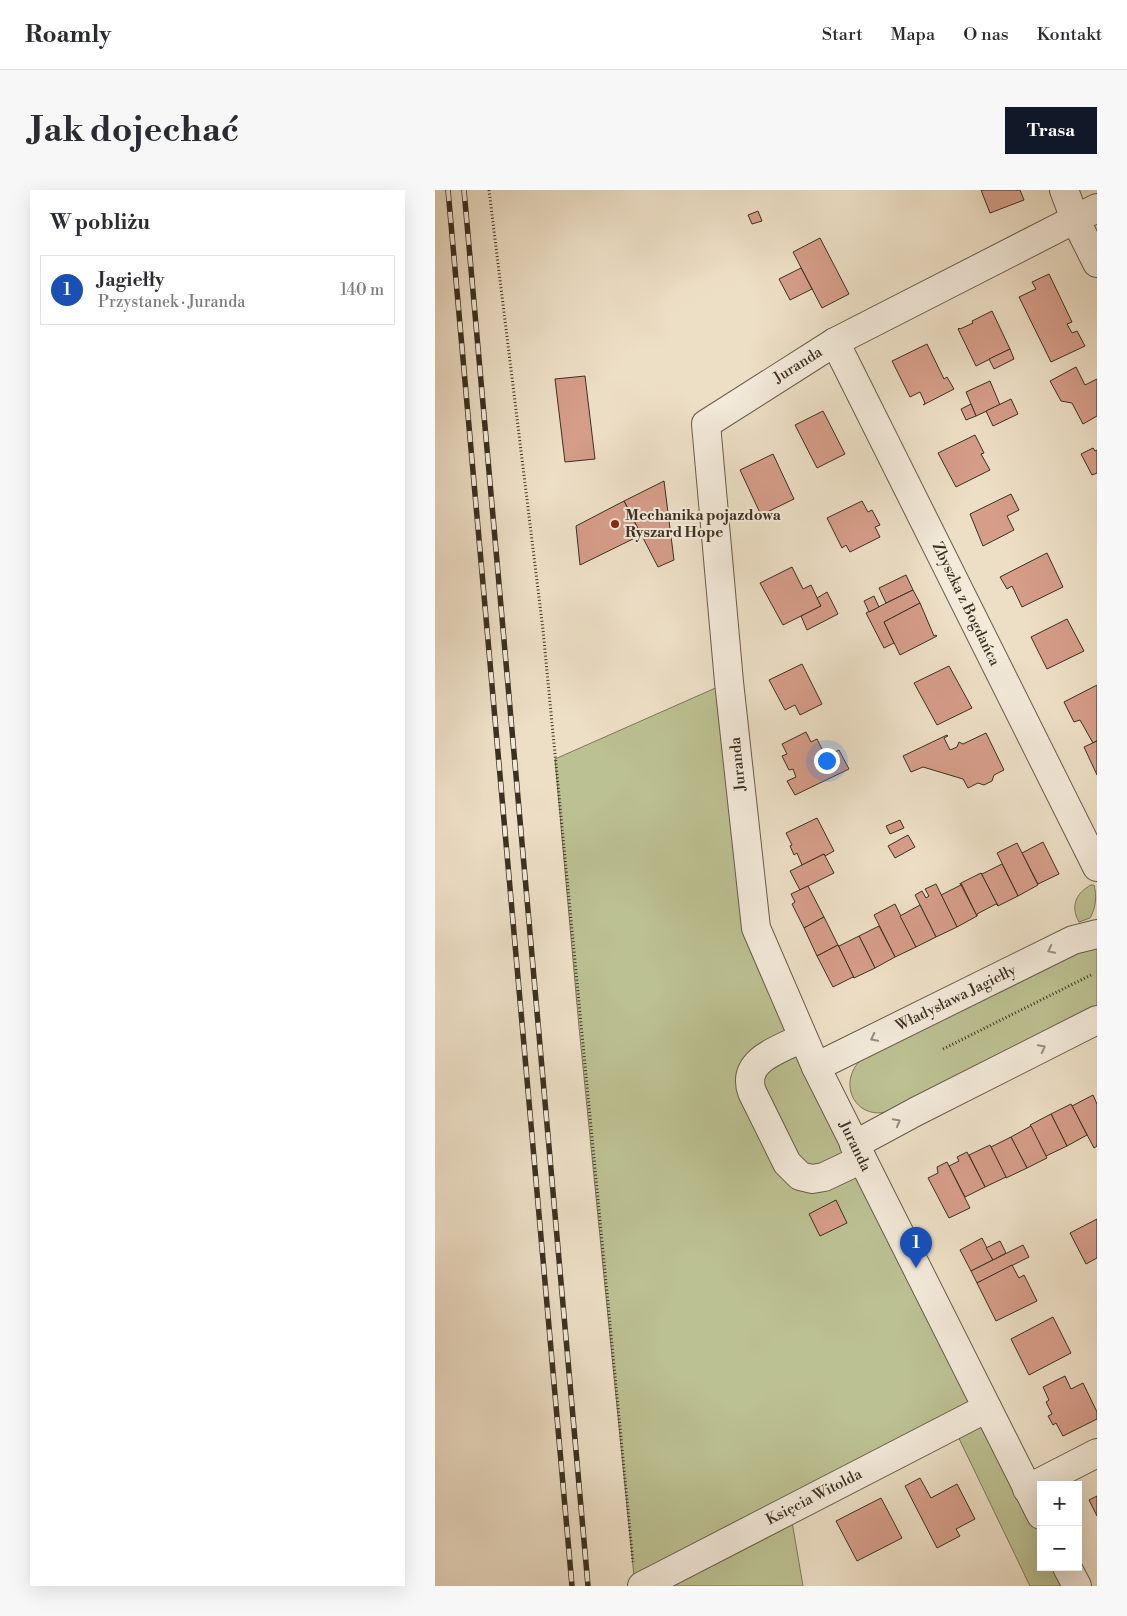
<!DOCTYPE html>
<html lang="pl">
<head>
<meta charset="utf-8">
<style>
	:root { --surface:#fff; --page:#f7f7f7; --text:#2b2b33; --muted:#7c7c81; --line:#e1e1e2; --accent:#111827 }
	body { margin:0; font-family:"Libre Bodoni",serif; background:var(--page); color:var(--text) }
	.controls { position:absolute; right:15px; bottom:15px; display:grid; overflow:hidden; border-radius:0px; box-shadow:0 5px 20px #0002 }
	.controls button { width:45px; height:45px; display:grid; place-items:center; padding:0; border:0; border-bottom:1px solid var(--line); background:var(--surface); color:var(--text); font:25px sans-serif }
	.you { position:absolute; left:391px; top:570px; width:18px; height:18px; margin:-12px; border:4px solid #fff; border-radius:50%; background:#1a73e8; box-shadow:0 0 0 8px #1a73e833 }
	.badge { display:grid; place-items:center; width:32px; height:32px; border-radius:50%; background:var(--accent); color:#fff; font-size:16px; font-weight:700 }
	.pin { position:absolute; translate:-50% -41px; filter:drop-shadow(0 1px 2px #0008) }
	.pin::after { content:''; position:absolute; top:26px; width:18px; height:15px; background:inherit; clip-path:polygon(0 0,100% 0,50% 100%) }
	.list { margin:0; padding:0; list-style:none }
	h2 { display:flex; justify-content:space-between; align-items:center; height:65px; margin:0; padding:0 20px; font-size:21px }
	h2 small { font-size:16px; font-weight:400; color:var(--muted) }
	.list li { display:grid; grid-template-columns:32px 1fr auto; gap:15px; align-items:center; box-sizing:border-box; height:70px; margin:0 10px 10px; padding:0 10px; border:1px solid var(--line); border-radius:0px }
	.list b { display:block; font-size:19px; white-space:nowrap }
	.list p { margin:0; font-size:16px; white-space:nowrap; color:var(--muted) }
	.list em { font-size:16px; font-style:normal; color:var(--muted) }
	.map { position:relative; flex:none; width:662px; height:1396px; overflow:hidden; border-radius:0px }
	header { display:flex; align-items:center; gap:30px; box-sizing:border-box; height:70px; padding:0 25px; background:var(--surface); border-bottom:1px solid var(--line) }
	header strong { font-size:24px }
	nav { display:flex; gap:28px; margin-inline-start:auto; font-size:18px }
	.intro { display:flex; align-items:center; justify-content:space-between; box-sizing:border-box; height:120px; padding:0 30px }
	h1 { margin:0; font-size:35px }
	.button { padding:12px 22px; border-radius:0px; background:var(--accent); color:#fff; font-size:18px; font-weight:700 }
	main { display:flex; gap:30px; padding:0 30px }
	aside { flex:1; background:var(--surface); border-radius:0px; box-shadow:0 5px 20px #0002 }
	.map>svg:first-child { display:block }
	.green { fill:#bcc192; stroke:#7c7859 }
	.building { fill:#d69d89; stroke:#3b3020 }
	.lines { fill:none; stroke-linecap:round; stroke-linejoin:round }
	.minor-casing { stroke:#685c4a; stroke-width:30 }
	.path { stroke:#3b3020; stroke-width:3; stroke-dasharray:1 2.5; stroke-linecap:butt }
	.minor { stroke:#f3eada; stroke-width:28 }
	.rail-casing { stroke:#3b3020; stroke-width:5.5 }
	.rail { stroke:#f3eada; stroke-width:4; stroke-dasharray:11; stroke-linecap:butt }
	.oneway { stroke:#978d7d }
	.poi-dot { fill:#8f2418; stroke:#f3eada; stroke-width:2 }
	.labels { text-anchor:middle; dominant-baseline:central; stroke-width:4; stroke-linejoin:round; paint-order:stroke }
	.street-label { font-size:15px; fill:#3b3020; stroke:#f3eada }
	.poi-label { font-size:15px; font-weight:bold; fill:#3b3020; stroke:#f3eada; text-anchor:start }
</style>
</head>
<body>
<header>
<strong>Roamly</strong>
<nav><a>Start</a><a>Mapa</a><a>O nas</a><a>Kontakt</a></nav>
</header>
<div class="intro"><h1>Jak dojechać</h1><a class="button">Trasa</a></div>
<main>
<aside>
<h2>W pobliżu<small></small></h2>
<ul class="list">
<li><span class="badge" style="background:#1a4fb4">1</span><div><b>Jagiełły</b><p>Przystanek · Juranda</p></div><em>140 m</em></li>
</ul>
</aside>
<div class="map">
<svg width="662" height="1396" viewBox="0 0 662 1396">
	<rect width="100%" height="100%" fill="#eddfc6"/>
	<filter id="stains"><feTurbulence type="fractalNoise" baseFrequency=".004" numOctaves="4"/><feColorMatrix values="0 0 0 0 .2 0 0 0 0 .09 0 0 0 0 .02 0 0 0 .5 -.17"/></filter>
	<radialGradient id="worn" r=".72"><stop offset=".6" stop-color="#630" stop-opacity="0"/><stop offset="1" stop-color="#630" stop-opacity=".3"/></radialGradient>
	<g class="green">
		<path d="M 294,492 L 321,738 L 606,1325 L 606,1377 L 632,1377 L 642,1396 L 595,1396 L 518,1236 L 355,1320 L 368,1396 L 200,1396 L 144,837 L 120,569 Z"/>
		<path d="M 656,695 L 659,695 C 662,706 661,718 655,728 L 644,732 C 635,716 641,703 656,695 Z"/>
		<path d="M 662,752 L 662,817 L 455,921 C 420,932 401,892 427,869 Z"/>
	</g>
	<g class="building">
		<path d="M 546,0 L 585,0 L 589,10 L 555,23 Z"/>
		<path d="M 323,21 L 327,31 L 317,34 L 313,25 Z"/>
		<path d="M 385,48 L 414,104 L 387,118 L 358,62 Z"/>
		<path d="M 366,78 L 377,99 L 355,110 L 344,89 Z"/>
		<path d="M 614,84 L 637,132 L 632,134 L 637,143 L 642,141 L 650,156 L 616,172 L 584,107 L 601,99 L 597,92 Z"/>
		<path d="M 557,121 L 575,159 L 541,176 L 523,139 L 524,138 L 525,139 L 538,133 L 537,131 Z"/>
		<path d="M 492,154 L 509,189 L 512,187 L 519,199 L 488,215 L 490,213 L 485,202 L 475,207 L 457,171 Z"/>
		<path d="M 575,159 L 579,169 L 559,179 L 554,169 Z"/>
		<path d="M 641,177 L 650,195 L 662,189 L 662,226 L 648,234 L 637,213 L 626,211 L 615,191 Z"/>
		<path d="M 150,186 L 160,269 L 130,272 L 120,189 Z"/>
		<path d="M 555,191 L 565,215 L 541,226 L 531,202 Z"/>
		<path d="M 576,209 L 583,224 L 558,236 L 551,221 Z"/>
		<path d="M 536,214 L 541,226 L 531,230 L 526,219 Z"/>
		<path d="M 388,221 L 410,264 L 382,278 L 360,235 Z"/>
		<path d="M 540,245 L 549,263 L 546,264 L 555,280 L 521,297 L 503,263 Z"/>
		<path d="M 658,258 L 660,261 L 662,260 L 662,283 L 657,285 L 646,264 Z"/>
		<path d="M 338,264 L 359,309 L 326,325 L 305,280 Z"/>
		<path d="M 229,291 L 239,370 L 223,377 L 189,311 Z"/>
		<path d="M 576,304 L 584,320 L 572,326 L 579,340 L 548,356 L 535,324 Z"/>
		<path d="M 189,311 L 206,345 L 145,375 L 141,336 Z"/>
		<path d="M 427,311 L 433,322 L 437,320 L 445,335 L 440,337 L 445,347 L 415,362 L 411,355 L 407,358 L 392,328 Z"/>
		<path d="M 612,363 L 628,397 L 587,417 L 577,396 L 572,399 L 565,387 Z"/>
		<path d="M 357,377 L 368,399 L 376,395 L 386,416 L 348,435 L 325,393 Z"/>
		<path d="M 471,385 L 478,400 L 451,413 L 444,398 Z"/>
		<path d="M 478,400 L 485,413 L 449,432 L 459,453 L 449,458 L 431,423 Z"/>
		<path d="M 392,402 L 403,424 L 372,440 L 366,426 L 386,416 L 382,408 Z"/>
		<path d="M 439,406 L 444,417 L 434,422 L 429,411 Z"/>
		<path d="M 485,413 L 499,446 L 501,445 L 502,446 L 465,465 L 449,432 Z"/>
		<path d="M 632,429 L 649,461 L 612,479 L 596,447 Z"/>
		<path d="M 367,474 L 387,514 L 365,525 L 360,515 L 350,520 L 334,490 Z"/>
		<path d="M 514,476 L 537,518 L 502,535 L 479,493 Z"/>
		<path d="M 662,495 L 662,551 L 658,553 L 645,530 L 639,532 L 629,512 Z"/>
		<path d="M 371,542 L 376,552 L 382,549 L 389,563 L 387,564 L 389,568 L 404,560 L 414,579 L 360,605 L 352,591 L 361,587 L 358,579 L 354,580 L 347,566 L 352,564 L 347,554 Z"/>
		<path d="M 551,543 L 569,580 L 559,585 L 557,591 L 549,595 L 543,593 L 533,598 L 528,589 L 488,577 L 476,582 L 468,566 L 512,545 L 513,546 L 509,548 L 515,560 L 522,557 L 524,552 L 528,554 Z"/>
		<path d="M 662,551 L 662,585 L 649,557 Z"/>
		<path d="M 382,628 L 399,661 L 390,666 L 389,664 L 367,675 L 362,663 L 359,665 L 355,656 L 357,655 L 351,643 Z"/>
		<path d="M 465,630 L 469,638 L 455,644 L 451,636 Z"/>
		<path d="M 473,645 L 480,657 L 460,668 L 453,656 Z"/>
		<path d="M 608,652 L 624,684 L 603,694 L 587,663 Z"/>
		<path d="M 582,653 L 603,695 L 583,706 L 562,663 Z"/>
		<path d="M 389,664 L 399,683 L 365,700 L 355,681 Z"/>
		<path d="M 567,674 L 583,706 L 563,716 L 546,683 L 547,684 Z"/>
		<path d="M 546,683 L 563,716 L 561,714 L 542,724 L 542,726 L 526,693 Z"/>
		<path d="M 525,693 L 542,726 L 522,737 L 506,705 L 526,695 Z"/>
		<path d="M 501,694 L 522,737 L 501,747 L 480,705 L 487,701 L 491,708 L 494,706 L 490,699 Z"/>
		<path d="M 373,696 L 389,727 L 369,738 L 357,714 L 360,712 L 356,704 Z"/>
		<path d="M 460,714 L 481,757 L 460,767 L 439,725 Z"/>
		<path d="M 485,715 L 501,747 L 481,757 L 465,726 Z"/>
		<path d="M 389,727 L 403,755 L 382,766 L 369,738 Z"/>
		<path d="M 444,736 L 460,767 L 440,778 L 424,746 Z"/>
		<path d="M 424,746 L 440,778 L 419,788 L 403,755 L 404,756 Z"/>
		<path d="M 403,755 L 419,788 L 418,787 L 398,797 L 382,766 Z"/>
		<path d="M 658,905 L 662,914 L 662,956 L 659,958 L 637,916 Z"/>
		<path d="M 636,914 L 652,945 L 632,956 L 616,924 Z"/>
		<path d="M 616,924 L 632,956 L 611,966 L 595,935 Z"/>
		<path d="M 596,936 L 612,968 L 592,978 L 576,947 Z"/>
		<path d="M 576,947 L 592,978 L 571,988 L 556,957 Z"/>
		<path d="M 555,955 L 571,987 L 550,997 L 534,965 Z"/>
		<path d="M 532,962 L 550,997 L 530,1007 L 514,976 L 524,971 L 522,967 Z"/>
		<path d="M 512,972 L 535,1018 L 514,1028 L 493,988 L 503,983 L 502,977 Z"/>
		<path d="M 401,1010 L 412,1033 L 385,1046 L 374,1024 Z"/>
		<path d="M 662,1029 L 662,1068 L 651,1074 L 635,1043 Z"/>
		<path d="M 547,1048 L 558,1070 L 536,1081 L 525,1060 Z"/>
		<path d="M 565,1051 L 571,1063 L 558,1070 L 551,1058 Z"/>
		<path d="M 588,1055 L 594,1067 L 542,1093 L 536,1081 Z"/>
		<path d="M 577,1075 L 584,1088 L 589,1085 L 602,1111 L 561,1131 L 542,1093 Z"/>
		<path d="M 618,1127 L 636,1163 L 594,1185 L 576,1149 Z"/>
		<path d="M 630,1186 L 636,1199 L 648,1193 L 662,1222 L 662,1229 L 628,1246 L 621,1233 L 618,1235 L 613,1226 L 617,1224 L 611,1212 L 614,1210 L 608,1197 Z"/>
		<path d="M 485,1288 L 496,1308 L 522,1294 L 540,1329 L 521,1339 L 525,1346 L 502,1358 L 470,1296 Z"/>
		<path d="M 662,1306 L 662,1326 L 654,1310 Z"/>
		<path d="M 446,1308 L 467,1348 L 422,1371 L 401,1331 Z"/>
	</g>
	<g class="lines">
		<defs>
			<g id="minor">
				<path d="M 629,0 L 640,29 L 662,73"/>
				<path d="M 400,152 L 662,677"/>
				<path d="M 368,848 C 345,859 306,870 317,902 L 352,973 L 365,986 L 377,989 L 389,987 L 427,969"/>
				<path d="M 381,877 L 638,750 L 662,744"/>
				<path d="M 419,955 L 482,921 L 662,830"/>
				<path d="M 592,1299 L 662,1263"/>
				<path d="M 606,1325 L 381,877 L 321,738 L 294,492 L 271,234 L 400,152 L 662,18"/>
				<path d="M 632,1377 L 642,1396"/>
				<path d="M 207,1396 L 552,1218"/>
			</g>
		</defs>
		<use href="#minor" class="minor-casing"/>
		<g class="path">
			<path d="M 54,0 L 108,440 L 198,1372"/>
			<path d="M 508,859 L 656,785"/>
		</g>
		<use href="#minor" class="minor"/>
		<defs>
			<g id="rail">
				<path d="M 13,0 L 137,1396"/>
				<path d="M 29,0 L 153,1396"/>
			</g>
		</defs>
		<use href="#rail" class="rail-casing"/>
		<use href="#rail" class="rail"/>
	</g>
	<defs><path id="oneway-chevron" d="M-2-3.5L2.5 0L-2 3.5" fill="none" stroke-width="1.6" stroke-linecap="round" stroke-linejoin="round" transform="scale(1.25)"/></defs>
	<g class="oneway">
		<use href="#oneway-chevron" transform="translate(616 760) rotate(154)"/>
		<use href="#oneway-chevron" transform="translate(439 848) rotate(153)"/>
		<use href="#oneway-chevron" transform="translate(607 858) rotate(-27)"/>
		<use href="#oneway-chevron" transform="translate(462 932) rotate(-28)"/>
	</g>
	<circle class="poi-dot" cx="180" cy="334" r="5"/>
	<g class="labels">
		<g class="street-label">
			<text transform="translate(363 175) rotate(-32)">Juranda</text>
			<text transform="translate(531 414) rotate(64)">Zbyszka z Bogdańca</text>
			<text transform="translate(303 574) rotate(-96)">Juranda</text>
			<text transform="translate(521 808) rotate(-26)">Władysława Jagiełły</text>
			<text transform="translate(420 956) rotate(64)">Juranda</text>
			<text transform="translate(379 1307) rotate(-27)">Księcia Witolda</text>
		</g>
		<g class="poi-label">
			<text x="190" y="325">Mechanika pojazdowa<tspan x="190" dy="17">Ryszard Hope</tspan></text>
		</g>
	</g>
	<rect width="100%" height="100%" filter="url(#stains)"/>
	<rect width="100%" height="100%" fill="url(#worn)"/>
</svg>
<div class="controls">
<button>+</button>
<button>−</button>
</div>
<div class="you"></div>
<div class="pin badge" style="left:481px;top:1078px;background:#1a4fb4">1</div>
</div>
</main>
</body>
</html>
